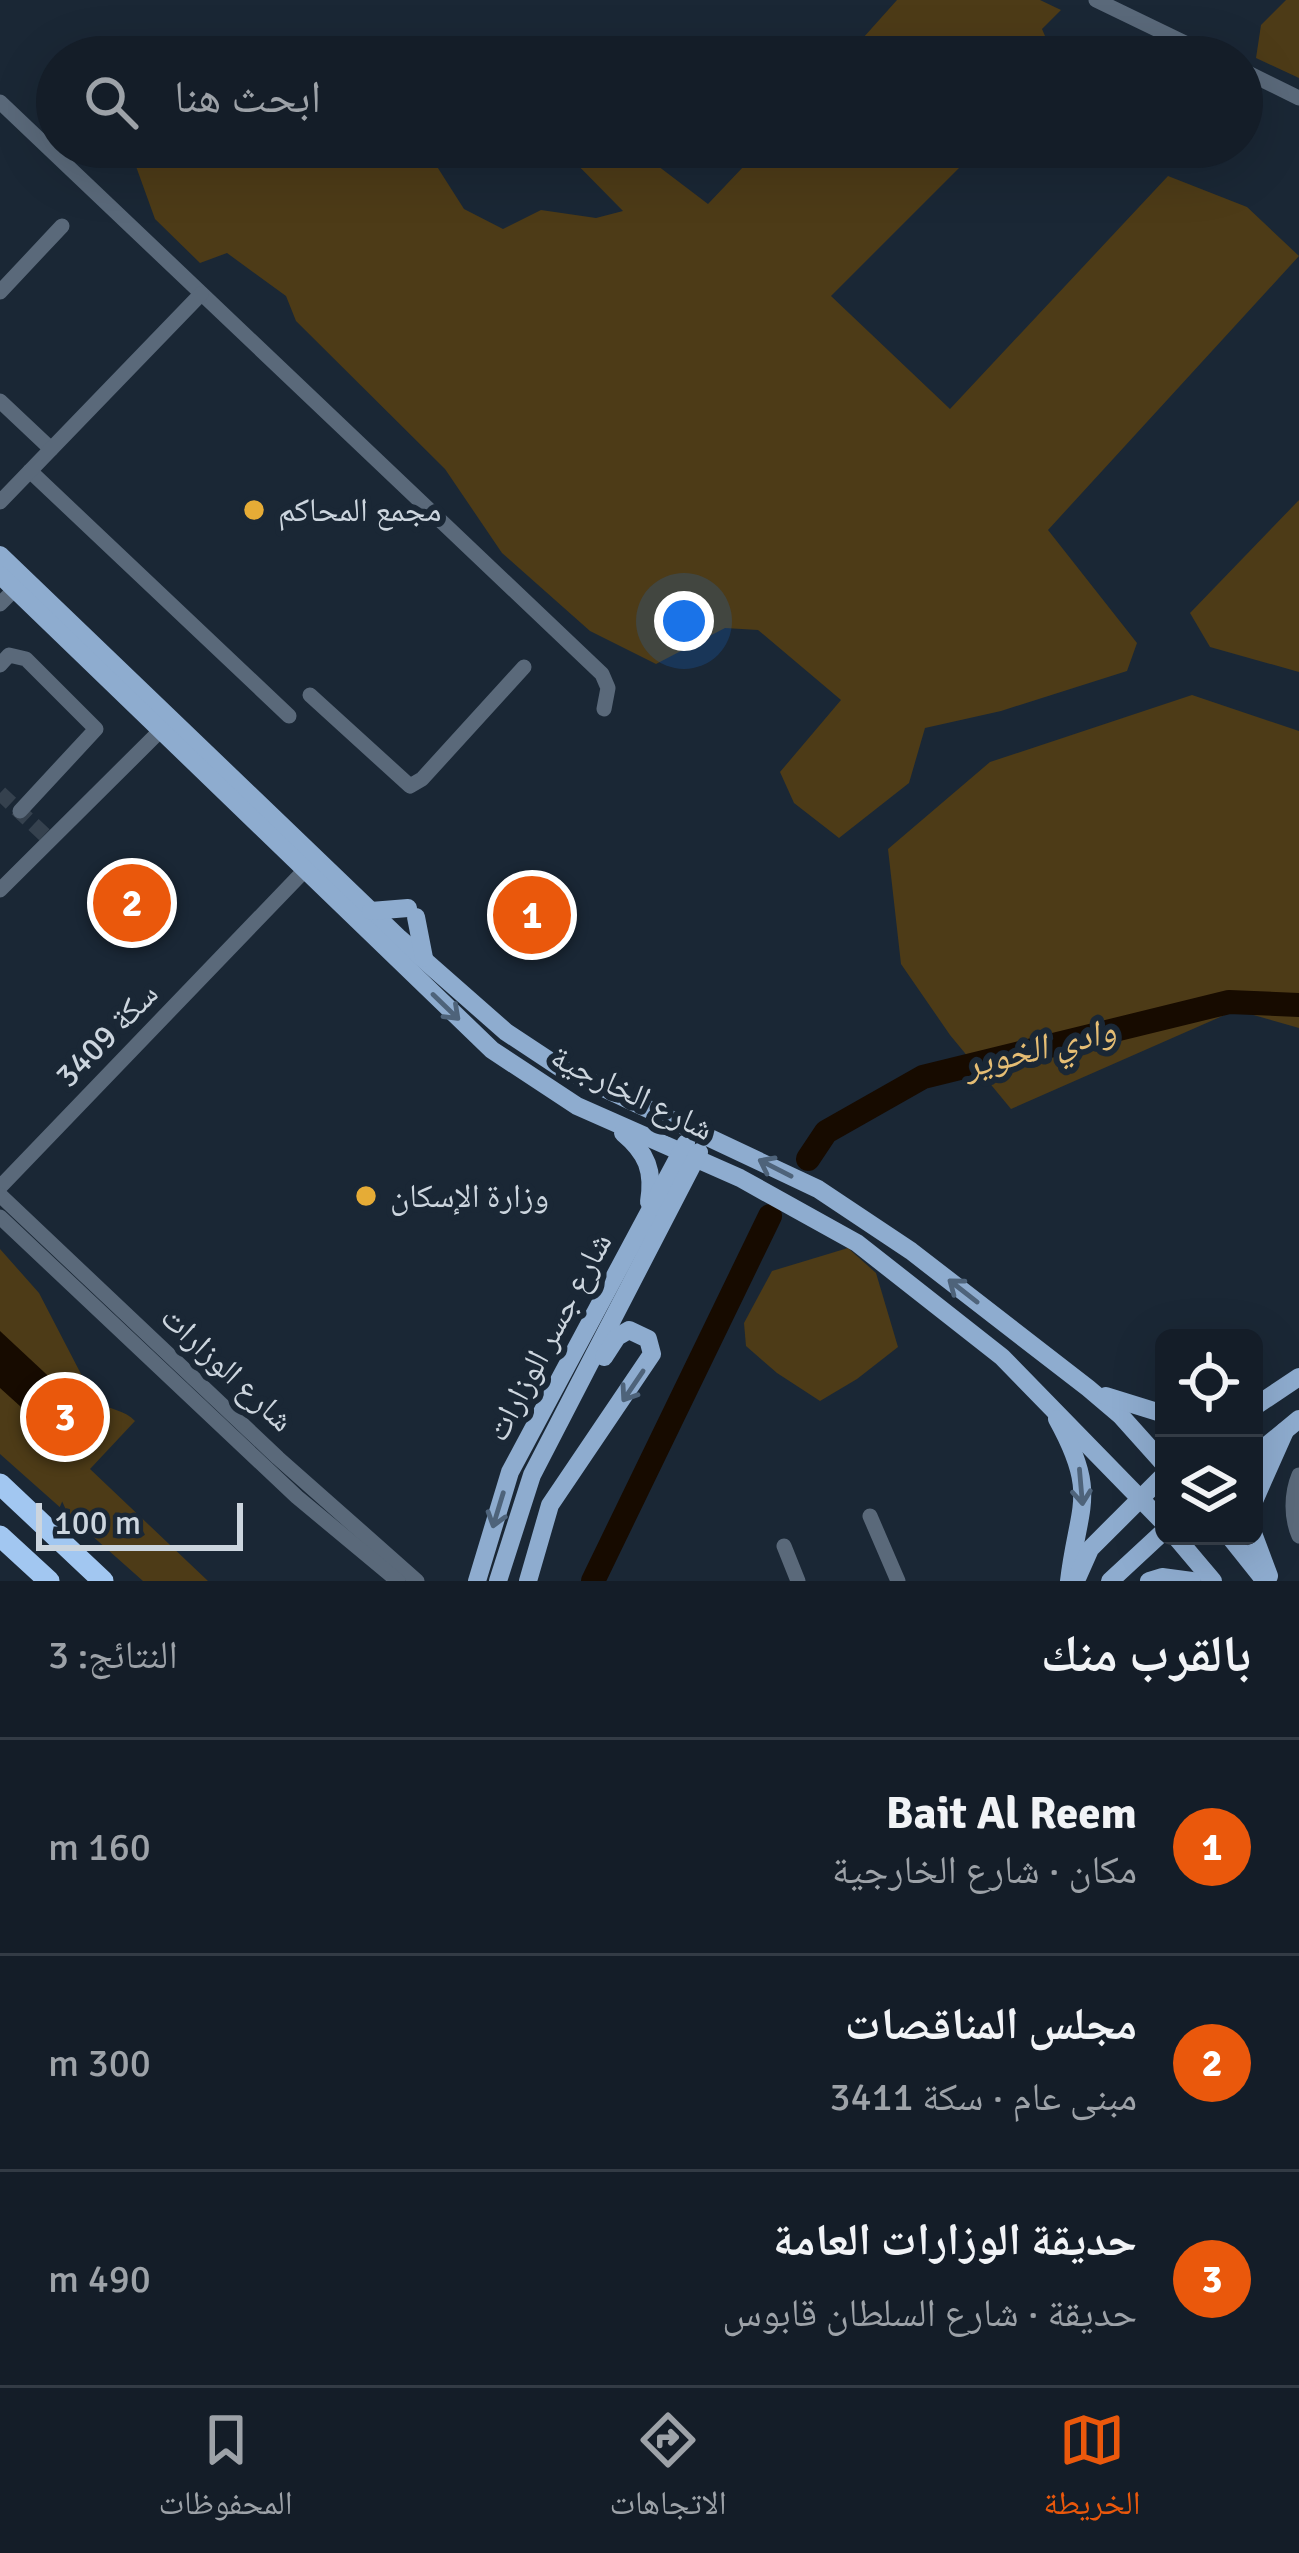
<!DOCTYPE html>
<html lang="ar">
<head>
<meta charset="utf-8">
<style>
	:root { --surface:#141d28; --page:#212a34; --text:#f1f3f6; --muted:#9da2a8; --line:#333b45; --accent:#ea580c }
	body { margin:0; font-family:Signika,"Noto Naskh Arabic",sans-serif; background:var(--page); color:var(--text); direction:rtl }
	.controls { position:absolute; right:36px; bottom:36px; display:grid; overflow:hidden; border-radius:18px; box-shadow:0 12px 48px #0002 }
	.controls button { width:108px; height:108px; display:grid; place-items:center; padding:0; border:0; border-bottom:3px solid var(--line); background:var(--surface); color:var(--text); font:60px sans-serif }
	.scale { position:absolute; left:36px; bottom:30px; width:207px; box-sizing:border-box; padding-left:12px; border:6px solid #ccd5de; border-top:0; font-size:33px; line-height:42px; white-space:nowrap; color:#ccd5de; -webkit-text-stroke:9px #1a2735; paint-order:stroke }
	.you { position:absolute; left:684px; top:621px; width:42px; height:42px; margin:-30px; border:9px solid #fff; border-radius:50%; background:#1a73e8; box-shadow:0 0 0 18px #1a73e833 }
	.badge { display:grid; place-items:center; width:78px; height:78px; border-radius:50%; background:var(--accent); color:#fff; font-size:39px; font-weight:700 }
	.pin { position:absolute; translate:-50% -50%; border:6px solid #fff; box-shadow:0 3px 12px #0006 }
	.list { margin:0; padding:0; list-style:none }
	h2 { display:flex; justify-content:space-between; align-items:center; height:156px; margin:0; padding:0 48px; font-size:51px }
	h2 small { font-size:39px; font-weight:400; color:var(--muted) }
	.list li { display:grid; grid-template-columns:78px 1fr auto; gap:36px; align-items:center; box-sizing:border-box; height:216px; padding:0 48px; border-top:3px solid var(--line) }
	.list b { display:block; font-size:45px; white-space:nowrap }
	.list p { margin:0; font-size:39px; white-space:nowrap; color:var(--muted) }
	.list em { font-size:39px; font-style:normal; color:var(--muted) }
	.icon { flex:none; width:66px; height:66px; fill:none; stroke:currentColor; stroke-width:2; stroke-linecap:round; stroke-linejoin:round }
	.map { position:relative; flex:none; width:1299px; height:1581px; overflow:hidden; direction:ltr }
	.search { position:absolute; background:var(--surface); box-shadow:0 12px 48px #0002; left:36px; right:36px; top:36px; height:132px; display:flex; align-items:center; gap:30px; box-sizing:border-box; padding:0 42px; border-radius:66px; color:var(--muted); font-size:45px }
	.sheet { height:804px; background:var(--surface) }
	nav { display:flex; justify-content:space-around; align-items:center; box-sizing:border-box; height:168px; border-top:3px solid var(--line); background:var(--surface); font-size:33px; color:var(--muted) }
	nav a { display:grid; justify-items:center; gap:6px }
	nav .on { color:var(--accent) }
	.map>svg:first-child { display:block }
	.green { fill:#4d3b17 }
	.water { fill:#170b00 }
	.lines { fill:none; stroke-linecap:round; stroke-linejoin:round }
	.river { stroke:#170b00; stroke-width:24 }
	.minor-tunnel { stroke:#35414e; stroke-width:15; stroke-dasharray:15 8; stroke-linecap:butt }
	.minor { stroke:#5a697a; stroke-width:15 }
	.major { stroke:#8eaccf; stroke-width:18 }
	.highway { stroke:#a2c7f1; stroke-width:21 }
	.oneway { stroke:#4e637a }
	.poi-dot { fill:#e6ac36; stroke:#1a2735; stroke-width:4.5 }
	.labels { text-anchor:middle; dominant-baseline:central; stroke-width:12; stroke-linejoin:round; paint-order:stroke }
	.poi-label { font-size:33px; fill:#ccd5de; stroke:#1a2735; text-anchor:start }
	.street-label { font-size:33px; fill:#ccd5de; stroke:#1a2735 }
	.water-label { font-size:36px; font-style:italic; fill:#e5bd74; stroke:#1a2735 }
</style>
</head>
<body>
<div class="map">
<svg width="1299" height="1581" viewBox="0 0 1299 1581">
	<rect width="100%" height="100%" fill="#1a2735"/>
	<g class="green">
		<path d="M 897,0 L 1040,0 L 1061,10 L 1042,29 L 1054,57 L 846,57 Z"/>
		<path d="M 1286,0 L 1299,0 L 1299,78 L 1256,58 L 1261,25 Z"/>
		<path d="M 129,147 L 420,147 L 429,154 L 464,209 L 503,229 L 541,210 L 596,218 L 623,211 L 560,147 L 633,147 L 708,204 L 762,147 L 980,147 L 831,296 L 950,409 L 1168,176 L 1247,207 L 1299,256 L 1048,530 L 1137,643 L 1127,671 L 1001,711 L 925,728 L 909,783 L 839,838 L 794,803 L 780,772 L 841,700 L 758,630 L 725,628 L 656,664 L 590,631 L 502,553 L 445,469 L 296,321 L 286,296 L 227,253 L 200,263 L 155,219 Z"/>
		<path d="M 1299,500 L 1299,672 L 1210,647 L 1190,613 Z"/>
		<path d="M 1192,695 L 1299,731 L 1299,1028 L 1236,1010 L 1011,1109 L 950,1035 L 901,964 L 888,849 L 990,762 Z"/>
		<path d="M 848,1248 L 876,1273 L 898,1347 L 857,1379 L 820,1401 L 777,1373 L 746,1346 L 744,1323 L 772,1271 Z"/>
		<path d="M 0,1249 L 39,1293 L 95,1401 C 108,1409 125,1410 135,1421 L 90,1469 L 208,1581 L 143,1581 L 0,1454 Z"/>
	</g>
	<path class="water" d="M 0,1331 L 59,1386 L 31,1416 L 0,1388 Z"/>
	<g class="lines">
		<g class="river">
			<path d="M 808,1159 L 826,1132 L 923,1077 L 1229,1002 L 1299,1005"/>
			<path d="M 593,1581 L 770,1216"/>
		</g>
		<path class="minor-tunnel" d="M 0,793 L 50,840"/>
		<g class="minor">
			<path d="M 1096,0 L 1214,57"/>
			<path d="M 1242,70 L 1299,98"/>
			<path d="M 0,102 L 602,674 L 608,688 L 604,709"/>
			<path d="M 0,292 L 62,226"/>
			<path d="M 0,401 L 51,449"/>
			<path d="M 30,471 L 289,716"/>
			<path d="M 0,502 L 201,294"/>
			<path d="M 0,604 L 15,589"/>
			<path d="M 0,665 L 9,655 L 26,659 L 96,729 L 20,811"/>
			<path d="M 310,695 L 410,786 L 422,779 L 524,667"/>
			<path d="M 0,890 L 162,729"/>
			<path d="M 0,1187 L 304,871"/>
			<path d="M 0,1195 L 278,1458 L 417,1581"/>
			<path d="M 0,1217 L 297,1497 L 398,1581"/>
			<path d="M 1299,1475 C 1291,1494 1291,1518 1299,1536"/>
			<path d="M 870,1516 L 898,1581"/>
			<path d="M 784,1546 L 798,1581"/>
		</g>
		<g class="major">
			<path d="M 0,555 L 398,937 L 506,1032 L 559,1067 L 818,1189 L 911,1251 L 1088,1388 L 1121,1416 L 1164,1464"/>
			<path d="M 0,575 L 492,1050 L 577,1106 L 740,1178 L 857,1243 L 1002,1357 L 1164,1523"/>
			<path d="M 371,911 L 408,908"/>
			<path d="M 416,917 L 424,958"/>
			<path d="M 623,1133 C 647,1153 654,1171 649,1202"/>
			<path d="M 1106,1396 L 1164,1414"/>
			<path d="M 1254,1407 L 1299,1377"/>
			<path d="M 1057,1419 C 1099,1495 1078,1505 1069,1581"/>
			<path d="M 1254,1456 L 1299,1419"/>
			<path d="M 1254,1501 L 1285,1431"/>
			<path d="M 1175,1536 L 1213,1581"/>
			<path d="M 1229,1536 L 1265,1581"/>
			<path d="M 1254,1536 L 1269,1576"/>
			<path d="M 1078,1576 L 1090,1549 L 1164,1475"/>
			<path d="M 477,1581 L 510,1472 L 686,1143"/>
			<path d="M 498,1581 L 532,1475 L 699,1152"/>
			<path d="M 528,1581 L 550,1505 L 652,1354 L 648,1339 L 629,1330 L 617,1337 L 604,1357"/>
			<path d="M 1110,1581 L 1164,1531"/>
			<path d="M 1149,1581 L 1162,1577 L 1192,1581"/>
		</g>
		<g class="highway">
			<path d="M 0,1484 L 103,1581"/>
			<path d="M 0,1536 L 49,1581"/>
		</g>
	</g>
	<defs><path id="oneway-shaft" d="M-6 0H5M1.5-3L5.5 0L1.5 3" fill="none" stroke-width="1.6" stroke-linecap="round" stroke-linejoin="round" transform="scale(3)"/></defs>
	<g class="oneway">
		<use href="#oneway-shaft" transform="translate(446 1007) rotate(44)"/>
		<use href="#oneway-shaft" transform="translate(775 1168) rotate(-153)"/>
		<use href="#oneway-shaft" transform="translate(963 1291) rotate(-142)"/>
		<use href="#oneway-shaft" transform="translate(633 1386) rotate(124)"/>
		<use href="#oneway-shaft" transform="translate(1081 1487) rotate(85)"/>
		<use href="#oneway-shaft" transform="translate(498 1510) rotate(107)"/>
	</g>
	<g class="poi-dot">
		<circle cx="254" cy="510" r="12"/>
		<circle cx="366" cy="1196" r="12"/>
	</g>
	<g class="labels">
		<g class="poi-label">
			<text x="278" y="510">مجمع المحاكم</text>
			<text x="390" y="1196">وزارة الإسكان</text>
		</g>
		<g class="street-label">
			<text transform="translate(107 1035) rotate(-46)">سكة 3409</text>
			<text transform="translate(632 1093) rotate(26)">شارع الخارجية</text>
			<text transform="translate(549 1337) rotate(-62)">شارع جسر الوزارات</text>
			<text transform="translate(227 1369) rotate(43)">شارع الوزارات</text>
		</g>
		<g class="water-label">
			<text transform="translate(1040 1048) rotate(-14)">وادي الخوير</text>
		</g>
	</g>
</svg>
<div class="controls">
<button><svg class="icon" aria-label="locate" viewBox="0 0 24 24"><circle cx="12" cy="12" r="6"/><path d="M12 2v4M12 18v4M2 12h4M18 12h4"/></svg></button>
<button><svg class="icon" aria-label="layers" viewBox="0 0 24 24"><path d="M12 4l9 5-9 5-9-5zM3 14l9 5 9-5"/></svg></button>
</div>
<div class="scale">100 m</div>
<div class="you"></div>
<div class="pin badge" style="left:532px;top:915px">1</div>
<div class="pin badge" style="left:132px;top:903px">2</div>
<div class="pin badge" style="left:65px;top:1417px">3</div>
<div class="search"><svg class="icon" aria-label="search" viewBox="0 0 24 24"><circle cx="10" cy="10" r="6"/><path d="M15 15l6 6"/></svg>ابحث هنا</div>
</div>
<section class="sheet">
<h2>بالقرب منك<small>النتائج: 3</small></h2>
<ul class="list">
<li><span class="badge">1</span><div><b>Bait Al Reem</b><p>مكان · شارع الخارجية</p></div><em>160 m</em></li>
<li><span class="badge">2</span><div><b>مجلس المناقصات</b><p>مبنى عام · سكة 3411</p></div><em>300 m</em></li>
<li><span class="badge">3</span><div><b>حديقة الوزارات العامة</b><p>حديقة · شارع السلطان قابوس</p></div><em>490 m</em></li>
</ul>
</section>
<nav>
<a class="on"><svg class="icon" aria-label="map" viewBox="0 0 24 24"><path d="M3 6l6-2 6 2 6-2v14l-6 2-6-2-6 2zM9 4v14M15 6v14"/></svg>الخريطة</a>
<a><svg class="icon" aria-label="directions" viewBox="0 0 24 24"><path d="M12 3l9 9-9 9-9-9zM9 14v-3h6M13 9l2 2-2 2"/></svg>الاتجاهات</a>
<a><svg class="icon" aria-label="saved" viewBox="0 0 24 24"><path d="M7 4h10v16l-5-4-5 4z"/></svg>المحفوظات</a>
</nav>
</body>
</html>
